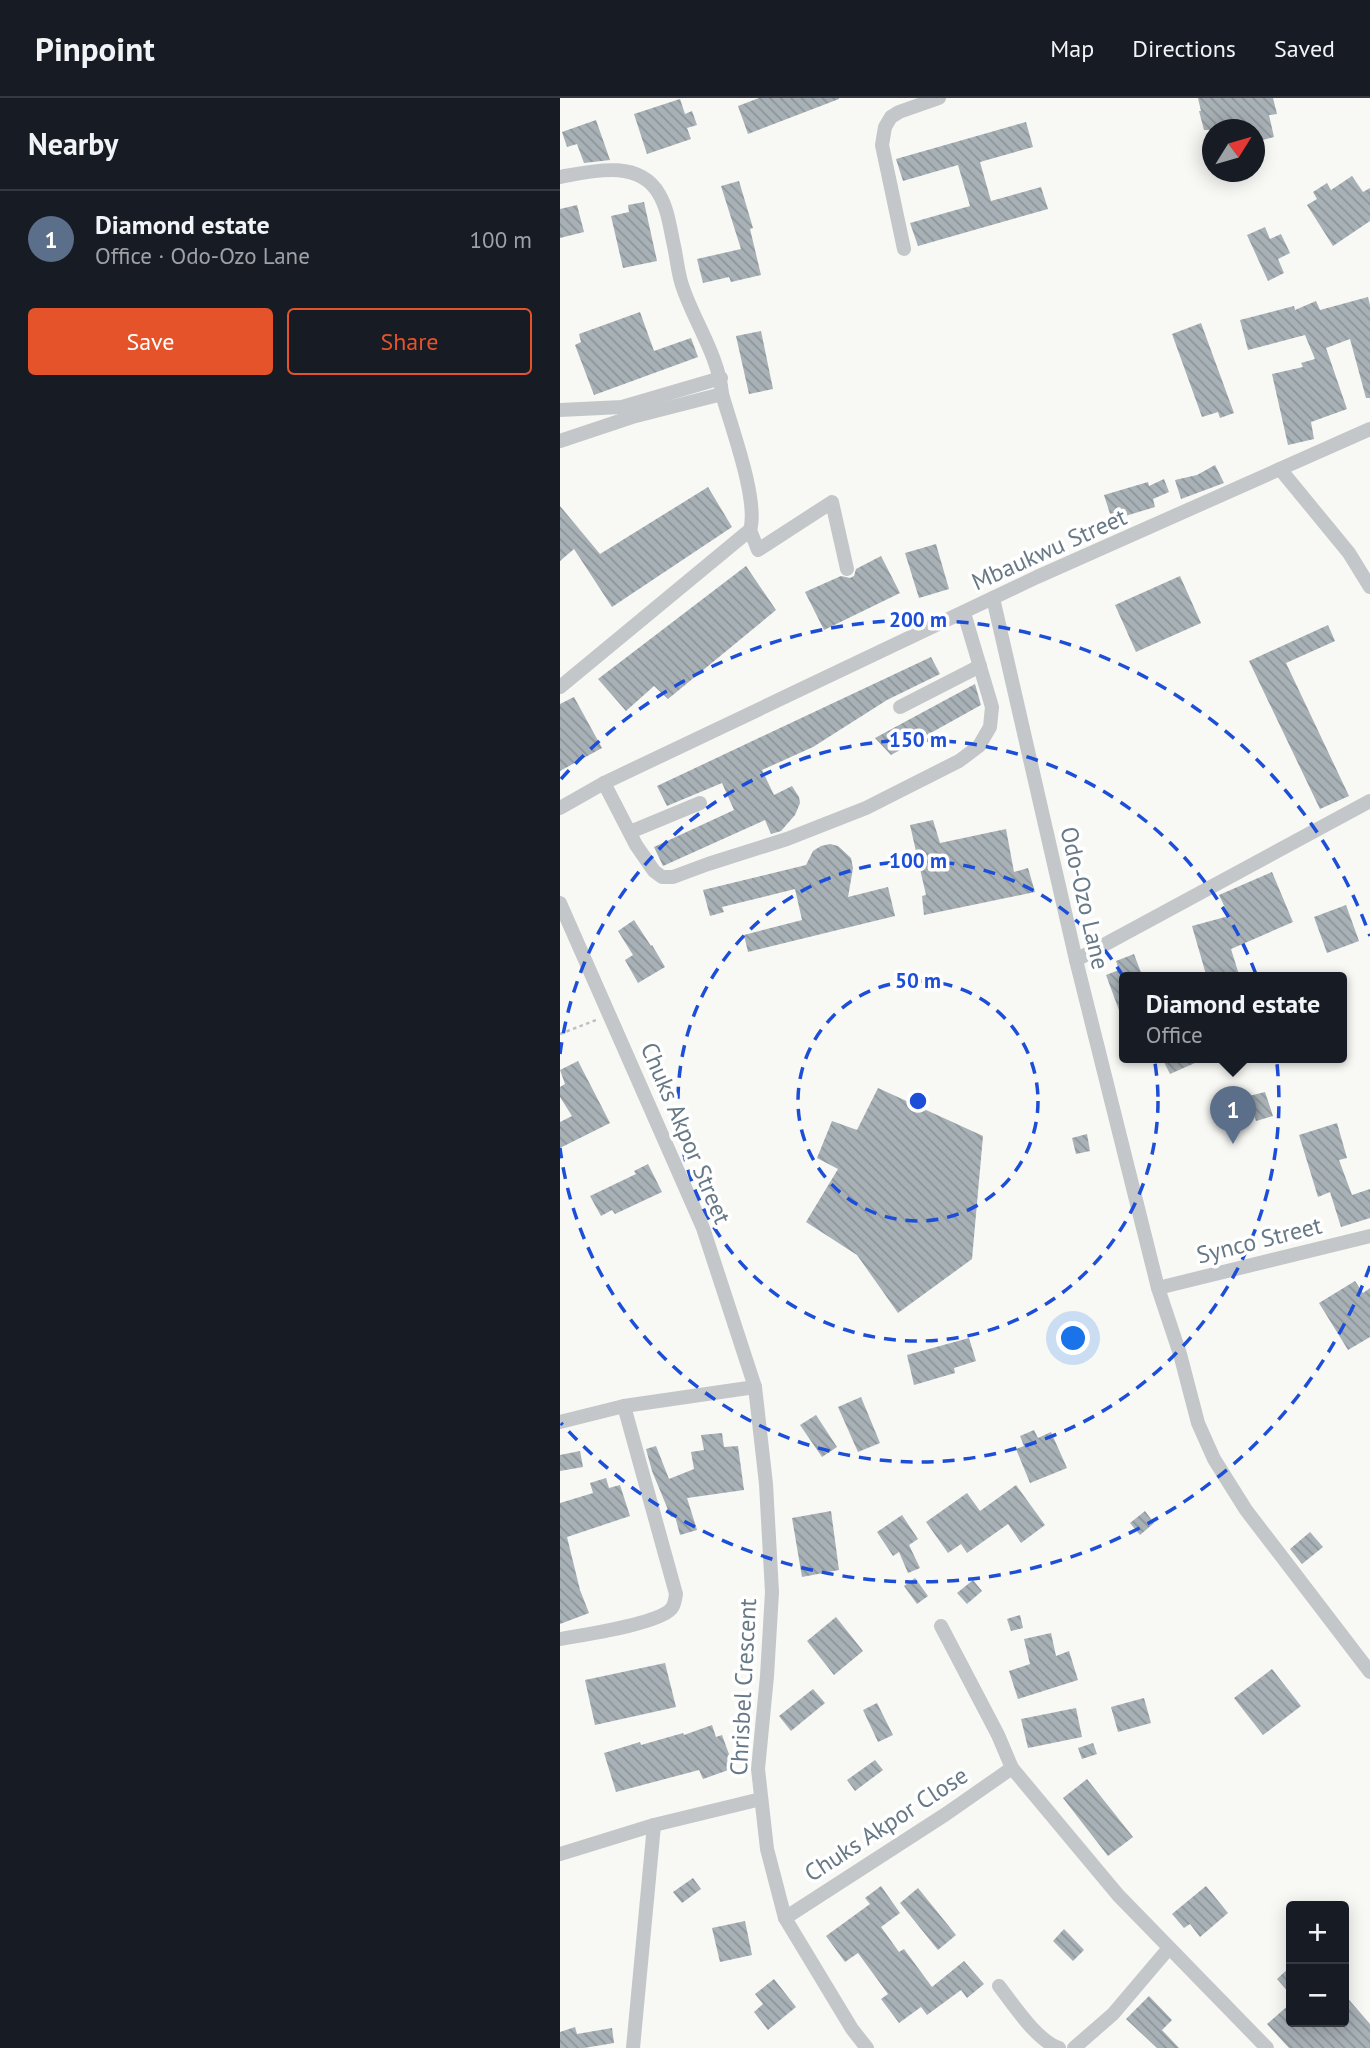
<!DOCTYPE html>
<html lang="en">
<head>
<meta charset="utf-8">
<style>
	:root { --surface:#171b24; --page:#242831; --text:#f1f3f6; --muted:#9ea1a6; --line:#363941; --accent:#e45329 }
	body { margin:0; font-family:"PT Sans",sans-serif; background:var(--page); color:var(--text) }
	.controls { position:absolute; right:21px; bottom:21px; display:grid; overflow:hidden; border-radius:7px; box-shadow:0 4px 18px #0003 }
	.controls button { width:63px; height:63px; display:grid; place-items:center; padding:0; border:0; border-bottom:2px solid var(--line); background:var(--surface); color:var(--text); font:35px sans-serif }
	.compass { position:absolute; left:642px; top:21px; width:63px; height:63px; border-radius:50%; background:var(--surface); box-shadow:0 4px 18px #0003; rotate:53deg }
	.you { position:absolute; left:514px; top:1241px; width:24px; height:24px; margin:-18px; border:5px solid #fff; border-radius:50%; background:#1a73e8; box-shadow:0 0 0 10px #1a73e833 }
	.badge { display:grid; place-items:center; width:46px; height:46px; border-radius:50%; background:var(--accent); color:#fff; font-size:23px; font-weight:700 }
	.pin { position:absolute; translate:-50% -58px; filter:drop-shadow(0 2px 4px #0008) }
	.pin::after { content:''; position:absolute; top:37px; width:24px; height:21px; background:inherit; clip-path:polygon(0 0,100% 0,50% 100%) }
	.popup { position:absolute; left:559px; top:874px; width:228px; height:91px; box-sizing:border-box; display:grid; place-content:center; border-radius:7px; background:var(--surface); filter:drop-shadow(0 2px 5px #0005); font-size:23px; white-space:nowrap; color:var(--muted) }
	.popup b { font-size:26px; color:var(--text) }
	.popup::after { content:''; position:absolute; left:50%; top:100%; margin-left:-14px; border:14px solid transparent; border-top-color:var(--surface) }
	.list { margin:0; padding:0; list-style:none }
	h2 { display:flex; justify-content:space-between; align-items:center; height:91px; margin:0; padding:0 28px; font-size:30px }
	h2 small { font-size:23px; font-weight:400; color:var(--muted) }
	.list li { display:grid; grid-template-columns:46px 1fr auto; gap:21px; align-items:center; box-sizing:border-box; height:98px; padding:0 28px; border-top:2px solid var(--line) }
	.list b { display:block; font-size:26px; white-space:nowrap }
	.list p { margin:0; font-size:23px; white-space:nowrap; color:var(--muted) }
	.list em { font-size:23px; font-style:normal; color:var(--muted) }
	.actions { display:flex; gap:14px; padding:21px 28px }
	.actions a { flex:1; padding:16px 0; border:2px solid var(--accent); border-radius:7px; text-align:center; font-size:24px; color:var(--accent) }
	.actions .main { background:var(--accent); color:#fff }
	.map { position:relative; flex:none; width:810px; height:1950px; overflow:hidden }
	header { display:flex; align-items:center; gap:42px; box-sizing:border-box; height:98px; padding:0 35px; background:var(--surface); border-bottom:2px solid var(--line) }
	header strong { font-size:33px }
	nav { display:flex; gap:38px; margin-inline-start:auto; font-size:24px }
	main { display:flex }
	aside { flex:1; background:var(--surface) }
	.map>svg:first-child { display:block }
	.building { fill:url(#building-back-hatch) }
	.lines { fill:none; stroke-linecap:round; stroke-linejoin:round }
	.path { stroke:#bdbfc2; stroke-width:2.5; stroke-dasharray:3.5 3.5; stroke-linecap:butt }
	.minor { stroke:#c3c7ca; stroke-width:14 }
	.ring { fill:none; stroke:#1d4ed8; stroke-width:3.5; stroke-dasharray:12 9 }
	.labels { text-anchor:middle; dominant-baseline:central; stroke-width:7; stroke-linejoin:round; paint-order:stroke }
	.street-label { font-size:24px; fill:#677886; stroke:#fff }
	.centre { fill:#1d4ed8; stroke:#fff; stroke-width:3.5 }
	.ring-label { font-size:21px; text-anchor:middle; font-weight:bold; fill:#1d4ed8; stroke:#fff; stroke-width:7; stroke-linejoin:round; paint-order:stroke }
</style>
</head>
<body>
<header>
<strong>Pinpoint</strong>
<nav><a>Map</a><a>Directions</a><a>Saved</a></nav>
</header>
<main>
<aside>
<h2>Nearby<small></small></h2>
<ul class="list">
<li><span class="badge" style="background:#5c6f8a">1</span><div><b>Diamond estate</b><p>Office · Odo-Ozo Lane</p></div><em>100 m</em></li>
</ul>
<div class="actions"><a class="main">Save</a><a>Share</a></div>
</aside>
<div class="map">
<svg width="810" height="1950" viewBox="0 0 810 1950">
	<defs>
		<pattern id="building-back-hatch" width="6" height="6" patternUnits="userSpaceOnUse" patternTransform="scale(1.75)"><rect width="6" height="6" fill="#a8b1b6"/><path d="M-1 5l2 2M0 0l6 6M5-1l2 2" fill="none" stroke="#8d959a"/></pattern>
	</defs>
	<rect width="100%" height="100%" fill="#f8f8f5"/>
	<g class="building">
		<path d="M 199,0 L 279,0 L 279,1 L 188,36 L 178,8 Z"/>
		<path d="M 638,0 L 713,0 L 717,16 L 709,17 L 714,39 L 695,44 L 695,32 L 644,32 L 639,13 L 641,13 Z"/>
		<path d="M 120,1 L 125,16 L 132,13 L 137,27 L 127,30 L 131,41 L 87,56 L 74,16 Z"/>
		<path d="M 36,22 L 50,62 L 24,65 L 17,46 L 7,49 L 2,34 Z"/>
		<path d="M 466,24 L 473,49 L 420,64 L 431,103 L 481,89 L 488,111 L 358,148 L 350,125 L 410,108 L 398,67 L 343,83 L 336,61 Z"/>
		<path d="M 792,78 L 803,94 L 810,90 L 810,123 L 773,148 L 747,107 L 757,101 L 753,94 L 767,85 L 771,92 Z"/>
		<path d="M 179,83 L 193,130 L 190,131 L 201,177 L 171,184 L 169,179 L 143,185 L 137,161 L 181,151 L 161,88 Z"/>
		<path d="M 84,104 L 97,163 L 63,170 L 51,118 L 69,114 L 68,107 Z"/>
		<path d="M 17,107 L 24,134 L 0,140 L 0,111 Z"/>
		<path d="M 705,129 L 710,141 L 721,136 L 730,155 L 718,161 L 724,175 L 708,183 L 687,137 Z"/>
		<path d="M 808,199 L 810,207 L 810,300 L 806,300 L 790,241 L 766,250 L 787,311 L 751,324 L 754,341 L 728,347 L 712,276 L 743,269 L 741,265 L 755,261 L 745,237 L 688,252 L 680,222 L 734,208 L 735,212 L 756,203 L 760,212 Z"/>
		<path d="M 80,214 L 94,253 L 131,240 L 138,259 L 34,297 L 15,247 L 21,244 L 19,236 Z"/>
		<path d="M 641,225 L 674,315 L 660,320 L 658,314 L 642,319 L 612,236 Z"/>
		<path d="M 201,233 L 213,291 L 189,296 L 176,238 Z"/>
		<path d="M 655,367 L 664,385 L 621,401 L 615,382 L 637,377 Z"/>
		<path d="M 604,381 L 609,394 L 593,401 L 595,409 L 552,422 L 544,397 L 588,384 L 589,388 Z"/>
		<path d="M 148,389 L 172,429 L 52,509 L 14,451 L 0,463 L 0,408 L 40,456 Z"/>
		<path d="M 376,446 L 389,491 L 359,500 L 345,455 Z"/>
		<path d="M 321,458 L 340,495 L 264,532 L 245,494 L 281,478 L 290,480 L 294,478 L 296,471 Z"/>
		<path d="M 186,468 L 216,512 L 108,601 L 94,588 L 66,613 L 38,581 Z"/>
		<path d="M 620,478 L 641,525 L 576,554 L 555,507 Z"/>
		<path d="M 768,527 L 775,543 L 726,565 L 789,698 L 760,711 L 689,563 Z"/>
		<path d="M 371,559 L 380,576 L 327,602 L 253,649 L 202,672 L 214,697 L 232,688 L 239,699 L 240,705 L 235,717 L 221,733 L 211,736 L 205,722 L 103,768 L 94,749 L 174,712 L 162,685 L 107,708 L 97,688 Z"/>
		<path d="M 415,586 L 421,607 L 331,657 L 315,640 Z"/>
		<path d="M 14,599 L 42,650 L 0,673 L 0,606 Z"/>
		<path d="M 373,722 L 380,745 L 446,731 L 454,774 L 468,770 L 475,794 L 364,817 L 362,798 L 366,797 L 350,727 Z"/>
		<path d="M 270,746 L 278,748 L 291,760 L 293,770 L 288,799 L 328,789 L 335,818 L 188,854 L 184,837 L 242,822 L 235,791 L 162,809 L 164,814 L 150,818 L 143,792 L 246,767 L 253,753 L 261,748 Z"/>
		<path d="M 712,774 L 733,824 L 671,851 L 680,880 L 647,880 L 632,828 L 669,818 L 659,797 Z"/>
		<path d="M 786,807 L 799,843 L 767,855 L 754,819 Z"/>
		<path d="M 74,822 L 91,848 L 92,847 L 105,869 L 78,885 L 65,862 L 73,857 L 58,833 Z"/>
		<path d="M 574,856 L 583,880 L 564,880 L 563,923 L 546,877 L 559,872 L 556,863 Z"/>
		<path d="M 602,960 L 646,960 L 610,976 Z"/>
		<path d="M 18,963 L 50,1025 L 0,1050 L 0,1024 L 12,1018 L 0,999 L 0,989 L 5,986 L 0,972 Z"/>
		<path d="M 318,990 L 423,1038 L 412,1161 L 338,1215 L 297,1157 L 246,1124 L 278,1071 L 257,1060 L 272,1023 L 297,1032 Z"/>
		<path d="M 705,994 L 713,1018 L 696,1023 L 689,998 Z"/>
		<path d="M 777,1025 L 787,1060 L 779,1062 L 792,1097 L 810,1091 L 810,1120 L 781,1129 L 770,1094 L 758,1099 L 739,1037 Z"/>
		<path d="M 527,1036 L 530,1053 L 516,1056 L 512,1040 Z"/>
		<path d="M 88,1066 L 102,1094 L 55,1116 L 52,1112 L 41,1118 L 30,1098 L 76,1076 L 74,1073 Z"/>
		<path d="M 795,1183 L 803,1195 L 810,1190 L 810,1239 L 788,1252 L 759,1205 Z"/>
		<path d="M 409,1240 L 416,1263 L 394,1270 L 395,1275 L 354,1287 L 347,1257 Z"/>
		<path d="M 301,1299 L 320,1345 L 298,1354 L 278,1309 Z"/>
		<path d="M 256,1317 L 277,1349 L 262,1359 L 240,1327 Z"/>
		<path d="M 474,1332 L 478,1340 L 491,1334 L 507,1370 L 470,1385 L 456,1351 L 464,1348 L 460,1338 Z"/>
		<path d="M 162,1335 L 164,1349 L 178,1348 L 184,1392 L 127,1400 L 137,1432 L 120,1437 L 115,1418 L 111,1419 L 92,1373 L 86,1351 L 96,1348 L 109,1381 L 134,1371 L 131,1354 L 144,1352 L 141,1337 Z"/>
		<path d="M 20,1353 L 23,1369 L 0,1373 L 0,1357 Z"/>
		<path d="M 46,1380 L 49,1390 L 60,1387 L 70,1418 L 7,1439 L 20,1492 L 29,1515 L 0,1526 L 0,1405 L 33,1395 L 30,1385 Z"/>
		<path d="M 456,1387 L 485,1427 L 461,1445 L 448,1426 L 407,1455 L 401,1446 L 388,1455 L 366,1424 L 407,1395 L 420,1413 Z"/>
		<path d="M 271,1413 L 279,1472 L 242,1479 L 232,1420 Z"/>
		<path d="M 585,1413 L 594,1425 L 580,1437 L 570,1425 Z"/>
		<path d="M 342,1417 L 358,1441 L 349,1447 L 360,1470 L 348,1475 L 339,1454 L 333,1458 L 317,1434 Z"/>
		<path d="M 750,1434 L 763,1449 L 742,1466 L 730,1451 Z"/>
		<path d="M 355,1480 L 368,1498 L 357,1506 L 344,1488 Z"/>
		<path d="M 413,1482 L 422,1493 L 407,1506 L 397,1495 Z"/>
		<path d="M 460,1517 L 463,1530 L 451,1533 L 447,1521 Z"/>
		<path d="M 276,1519 L 303,1553 L 274,1577 L 247,1543 Z"/>
		<path d="M 491,1535 L 496,1558 L 509,1553 L 518,1582 L 458,1601 L 449,1573 L 470,1566 L 464,1541 Z"/>
		<path d="M 105,1565 L 116,1609 L 35,1627 L 25,1582 Z"/>
		<path d="M 712,1571 L 741,1608 L 703,1637 L 674,1600 Z"/>
		<path d="M 253,1591 L 265,1605 L 231,1633 L 219,1618 Z"/>
		<path d="M 584,1600 L 591,1625 L 558,1634 L 551,1609 Z"/>
		<path d="M 317,1605 L 333,1637 L 318,1644 L 303,1612 Z"/>
		<path d="M 516,1610 L 522,1639 L 468,1650 L 461,1621 Z"/>
		<path d="M 152,1627 L 156,1639 L 162,1637 L 174,1670 L 143,1681 L 139,1672 L 56,1694 L 44,1655 L 80,1644 L 81,1647 L 123,1635 L 124,1637 Z"/>
		<path d="M 533,1645 L 537,1656 L 522,1661 L 518,1650 Z"/>
		<path d="M 315,1662 L 323,1672 L 295,1693 L 287,1682 Z"/>
		<path d="M 527,1681 L 573,1739 L 548,1758 L 503,1700 Z"/>
		<path d="M 133,1780 L 141,1791 L 122,1805 L 113,1794 Z"/>
		<path d="M 321,1788 L 340,1815 L 321,1829 L 339,1854 L 344,1851 L 372,1889 L 404,1863 L 424,1886 L 407,1900 L 401,1892 L 367,1917 L 361,1909 L 339,1925 L 321,1901 L 328,1896 L 298,1855 L 285,1864 L 266,1838 L 310,1806 L 305,1800 Z"/>
		<path d="M 646,1788 L 668,1815 L 640,1839 L 630,1826 L 624,1830 L 612,1816 Z"/>
		<path d="M 358,1790 L 396,1837 L 378,1852 L 340,1805 Z"/>
		<path d="M 185,1823 L 192,1857 L 160,1864 L 152,1830 Z"/>
		<path d="M 504,1831 L 524,1852 L 513,1863 L 493,1843 Z"/>
		<path d="M 731,1868 L 731,1897 L 717,1881 Z"/>
		<path d="M 214,1881 L 236,1909 L 208,1932 L 194,1914 L 203,1906 L 195,1896 Z"/>
		<path d="M 784,1896 L 810,1926 L 810,1950 L 729,1950 L 707,1926 L 731,1905 L 731,1924 L 784,1924 Z"/>
		<path d="M 589,1898 L 612,1922 L 602,1932 L 619,1950 L 597,1950 L 566,1921 Z"/>
		<path d="M 15,1929 L 17,1936 L 52,1930 L 54,1945 L 24,1950 L 0,1950 L 0,1934 Z"/>
	</g>
	<g class="lines">
		<path class="path" d="M 0,936 L 36,922"/>
		<g class="minor">
			<path d="M 0,79 C 32,73 79,61 99,96 C 108,111 110,130 114,148 C 117,161 118,177 123,190 C 135,225 159,259 162,296 C 171,328 199,403 190,432 L 0,589"/>
			<path d="M 344,151 L 322,47 L 325,29 L 331,19 L 339,14 L 379,0"/>
			<path d="M 0,312 L 62,309 L 161,280"/>
			<path d="M 0,343 L 72,319 L 162,296"/>
			<path d="M 720,371 L 789,455 L 810,489"/>
			<path d="M 190,432 L 198,452 L 272,404 L 287,471"/>
			<path d="M 433,500 L 516,862 L 598,1190 L 620,1256 L 638,1325 L 654,1361 L 686,1412 L 810,1574"/>
			<path d="M 340,609 L 420,568"/>
			<path d="M 44,685 L 76,747 L 94,773 L 102,779 L 113,779 L 148,766 L 227,741 L 306,710 L 399,663 L 419,648 L 430,629 L 432,609 L 404,515"/>
			<path d="M 0,710 L 44,685 L 477,479 L 810,331"/>
			<path d="M 70,734 L 140,705"/>
			<path d="M 0,805 L 143,1130 L 195,1289 L 206,1386 L 212,1494 L 207,1578 L 198,1671 L 207,1751 L 225,1820 L 292,1931 L 307,1950"/>
			<path d="M 516,862 L 810,703"/>
			<path d="M 598,1190 L 810,1138"/>
			<path d="M 0,1324 L 64,1308 L 195,1289"/>
			<path d="M 381,1528 L 438,1637 L 452,1670 L 558,1797 L 707,1950"/>
			<path d="M 0,1541 C 22,1537 98,1526 111,1511 C 115,1507 115,1501 116,1496 L 64,1308"/>
			<path d="M 0,1756 L 94,1727 L 201,1701"/>
			<path d="M 225,1820 L 386,1716 L 452,1670"/>
			<path d="M 439,1888 C 453,1906 477,1943 499,1950"/>
			<path d="M 73,1950 L 94,1727"/>
			<path d="M 514,1950 L 553,1916 L 609,1850"/>
		</g>
	</g>
	<g class="ring">
		<circle cx="358" cy="1003" r="120"/>
		<circle cx="358" cy="1003" r="240"/>
		<path d="M0 956A361 361 0 1 1 0 1050"/>
		<path d="M810 1168A481 481 0 0 1 1 1325M1 681A481 481 0 0 1 810 838"/>
	</g>
	<g class="labels">
		<g class="street-label">
			<text transform="translate(489 451) rotate(-24)">Mbaukwu Street</text>
			<text transform="translate(525 800) rotate(77)">Odo-Ozo Lane</text>
			<text transform="translate(126 1035) rotate(67)">Chuks Akpor Street</text>
			<text transform="translate(699 1142) rotate(-14)">Synco Street</text>
			<text transform="translate(183 1589) rotate(-87)">Chrisbel Crescent</text>
			<text transform="translate(326 1726) rotate(-33)">Chuks Akpor Close</text>
		</g>
	</g>
	<circle cx="358" cy="1003" r="10" class="centre"/>
	<g class="ring-label">
		<text x="358" y="529">200 m</text>
		<text x="358" y="649">150 m</text>
		<text x="358" y="770">100 m</text>
		<text x="358" y="890">50 m</text>
	</g>
</svg>
<div class="controls">
<button>+</button>
<button>−</button>
</div>
<svg class="compass" viewBox="-18 -18 36 36"><path d="M0-13l5 13h-10z" fill="#e53935"/><path d="M0 13l5-13h-10z" fill="#9ea1a6"/></svg>
<div class="you"></div>
<div class="pin badge" style="left:673px;top:1046px;background:#5c6f8a">1</div>
<div class="popup"><b>Diamond estate</b>Office</div>
</div>
</main>
</body>
</html>
